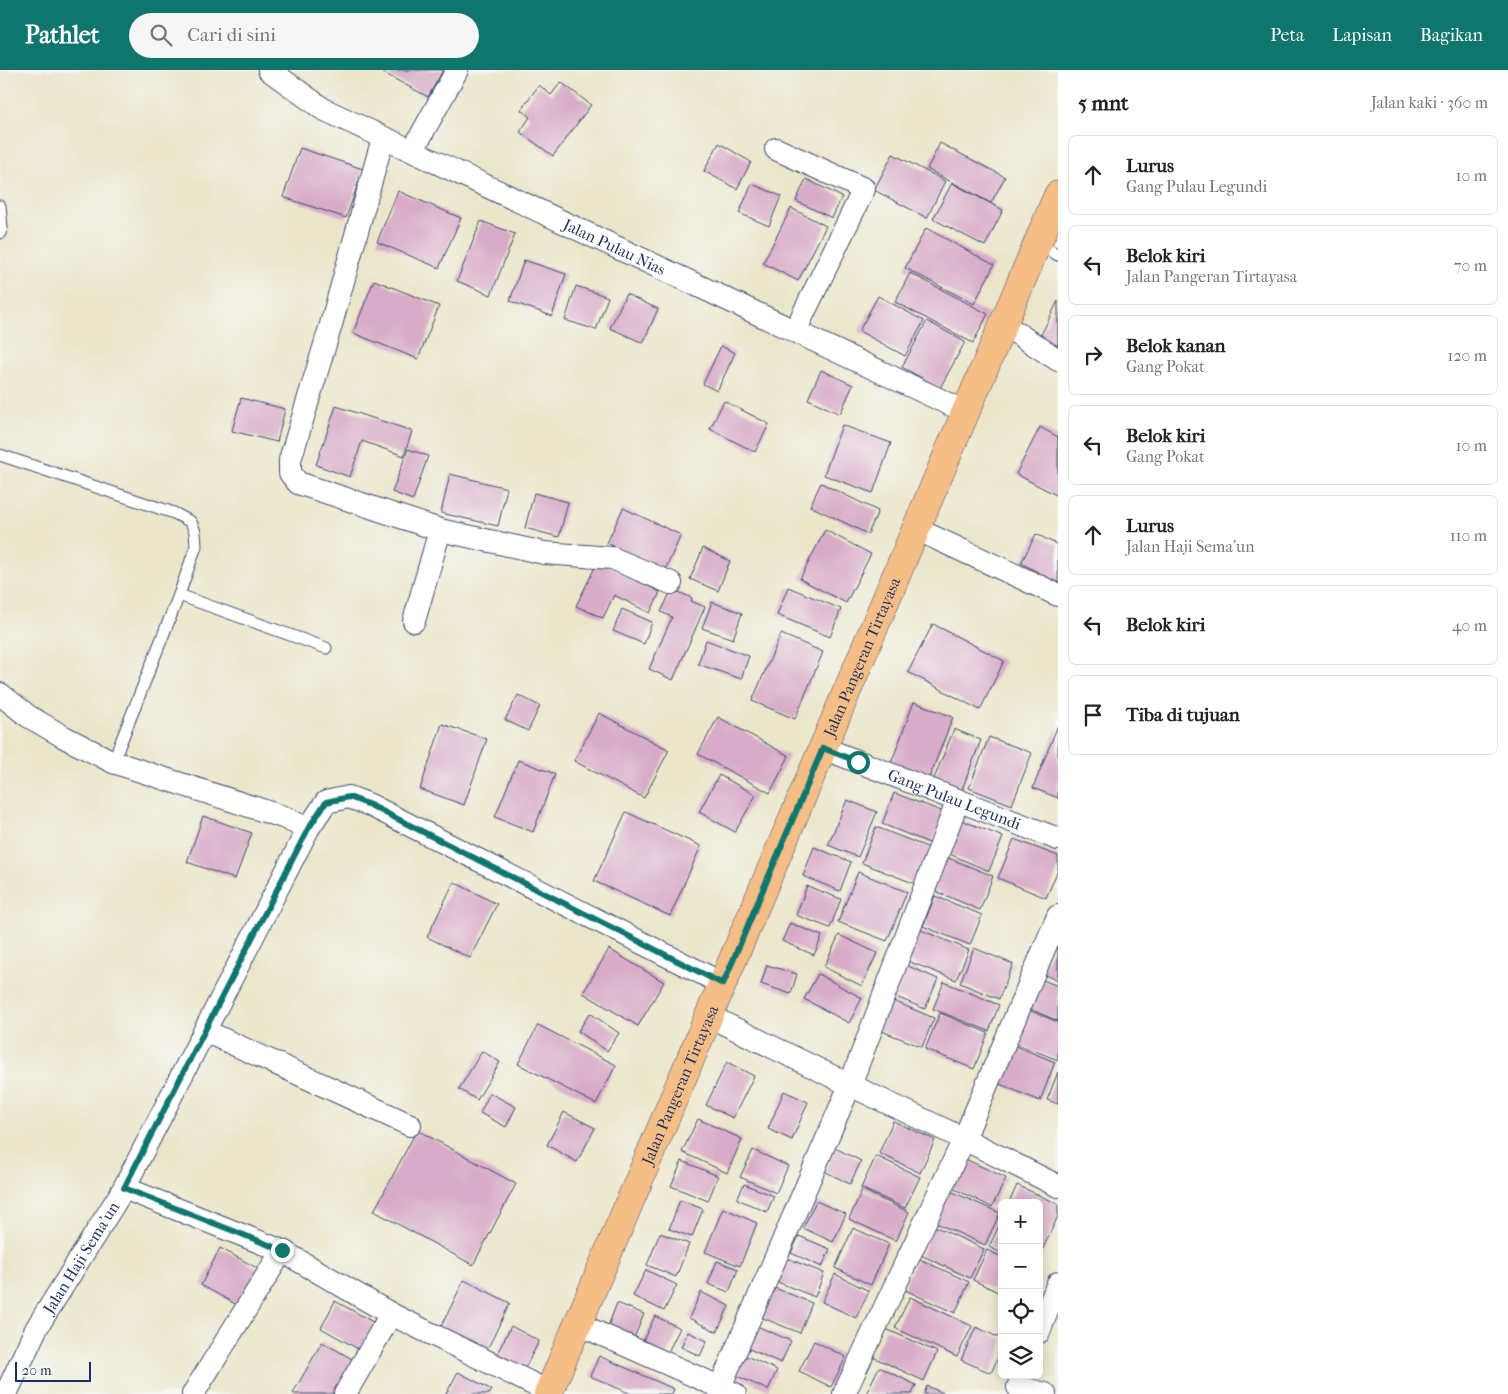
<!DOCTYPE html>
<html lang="id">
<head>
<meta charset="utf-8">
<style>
	:root { --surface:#fff; --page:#f6f6f6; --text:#222; --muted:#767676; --line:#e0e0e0; --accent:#0f766e }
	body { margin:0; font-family:"IM FELL French Canon",serif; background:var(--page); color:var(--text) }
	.controls { position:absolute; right:15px; bottom:15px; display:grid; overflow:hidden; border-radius:8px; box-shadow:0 2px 12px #0003 }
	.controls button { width:45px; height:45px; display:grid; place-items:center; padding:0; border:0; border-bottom:1px solid var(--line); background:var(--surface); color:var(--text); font:25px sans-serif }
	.scale { position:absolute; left:15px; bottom:12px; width:76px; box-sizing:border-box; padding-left:5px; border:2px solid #1b2f5e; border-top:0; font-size:14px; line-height:18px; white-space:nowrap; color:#1b2f5e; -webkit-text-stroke:4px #f6f6f2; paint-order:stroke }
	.stop { position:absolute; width:15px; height:15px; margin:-11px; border:4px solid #0f766e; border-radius:50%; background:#fff }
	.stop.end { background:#0f766e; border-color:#fff; box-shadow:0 1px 5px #0008 }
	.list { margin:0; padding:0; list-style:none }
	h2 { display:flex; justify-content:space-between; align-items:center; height:65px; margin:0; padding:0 20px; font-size:21px }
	h2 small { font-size:16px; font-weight:400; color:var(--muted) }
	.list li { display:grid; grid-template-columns:32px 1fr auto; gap:15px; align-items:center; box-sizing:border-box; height:80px; margin:0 10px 10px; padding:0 10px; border:1px solid var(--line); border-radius:8px }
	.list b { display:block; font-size:19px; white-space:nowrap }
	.list p { margin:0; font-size:16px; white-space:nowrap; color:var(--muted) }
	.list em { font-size:16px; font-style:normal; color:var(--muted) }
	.icon { flex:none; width:28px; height:28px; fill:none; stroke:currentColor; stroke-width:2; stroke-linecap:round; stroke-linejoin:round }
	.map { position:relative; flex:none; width:1058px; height:1324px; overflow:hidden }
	header { display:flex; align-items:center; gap:30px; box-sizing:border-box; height:70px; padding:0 25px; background:var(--accent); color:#fff }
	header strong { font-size:24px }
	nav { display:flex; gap:28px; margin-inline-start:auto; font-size:18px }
	.search { width:350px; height:45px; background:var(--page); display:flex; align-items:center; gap:12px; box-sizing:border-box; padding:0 18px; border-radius:28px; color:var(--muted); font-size:19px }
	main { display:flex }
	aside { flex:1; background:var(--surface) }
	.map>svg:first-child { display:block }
	.building { fill:#d8abc8 }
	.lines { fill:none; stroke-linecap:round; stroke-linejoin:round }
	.service-casing { stroke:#3a4a6e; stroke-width:13 }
	.minor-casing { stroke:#3a4a6e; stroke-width:24 }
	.primary-casing { stroke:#3a4a6e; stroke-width:29 }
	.service { stroke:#fff; stroke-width:11 }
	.minor { stroke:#fff; stroke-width:22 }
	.primary { stroke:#f5be86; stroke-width:28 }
	.route { stroke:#0f766e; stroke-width:6 }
	.labels { text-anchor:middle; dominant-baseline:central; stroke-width:4; stroke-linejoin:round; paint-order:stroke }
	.street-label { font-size:16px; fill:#1b2f5e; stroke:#f6f6f2 }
</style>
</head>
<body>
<header>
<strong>Pathlet</strong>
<div class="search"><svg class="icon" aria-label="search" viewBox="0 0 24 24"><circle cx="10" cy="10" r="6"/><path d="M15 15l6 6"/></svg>Cari di sini</div>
<nav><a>Peta</a><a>Lapisan</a><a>Bagikan</a></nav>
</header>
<main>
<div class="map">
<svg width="1058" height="1324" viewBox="0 0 1058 1324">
	<rect width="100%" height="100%" fill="#f6f6f2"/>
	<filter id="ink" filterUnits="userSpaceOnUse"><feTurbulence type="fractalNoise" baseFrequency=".02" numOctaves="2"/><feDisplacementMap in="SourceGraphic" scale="10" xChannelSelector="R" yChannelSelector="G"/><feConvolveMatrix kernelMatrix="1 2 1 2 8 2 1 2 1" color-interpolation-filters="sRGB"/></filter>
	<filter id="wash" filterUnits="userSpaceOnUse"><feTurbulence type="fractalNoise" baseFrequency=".0096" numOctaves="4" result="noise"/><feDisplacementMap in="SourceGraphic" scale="20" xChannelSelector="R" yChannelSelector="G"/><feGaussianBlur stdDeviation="1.12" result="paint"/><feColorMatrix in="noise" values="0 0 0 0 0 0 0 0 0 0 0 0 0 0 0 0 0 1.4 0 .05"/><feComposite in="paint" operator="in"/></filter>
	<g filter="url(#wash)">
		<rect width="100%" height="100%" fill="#ebe6ca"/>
		<g id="blocks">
			<g class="building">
				<path d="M 378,0 L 443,0 L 428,27 Z"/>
				<path d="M 561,12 L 591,35 L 553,86 L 520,62 L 530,47 L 521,40 L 539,15 L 551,25 Z"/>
				<path d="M 719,73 L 751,92 L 737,119 L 704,101 Z"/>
				<path d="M 940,73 L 1005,107 L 991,133 L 927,99 Z"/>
				<path d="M 300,78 L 363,99 L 346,148 L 283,127 Z"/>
				<path d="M 893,84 L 945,111 L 927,148 L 874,120 Z"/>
				<path d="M 806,109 L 842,127 L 832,148 L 796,131 Z"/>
				<path d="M 952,113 L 1003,140 L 985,176 L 933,149 Z"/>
				<path d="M 752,114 L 781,126 L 769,156 L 739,143 Z"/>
				<path d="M 398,121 L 461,148 L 439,198 L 377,172 Z"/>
				<path d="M 791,138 L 826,156 L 798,211 L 763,193 Z"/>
				<path d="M 481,151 L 515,164 L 491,225 L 457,211 Z"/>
				<path d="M 926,158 L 994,195 L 974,234 L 905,198 Z"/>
				<path d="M 524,190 L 566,204 L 552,246 L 510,231 Z"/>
				<path d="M 910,203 L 988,244 L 973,273 L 895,232 Z"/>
				<path d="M 374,210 L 439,236 L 418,289 L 353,263 Z"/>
				<path d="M 576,216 L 608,227 L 596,260 L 565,250 Z"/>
				<path d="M 626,224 L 658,239 L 643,273 L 610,258 Z"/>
				<path d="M 878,226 L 924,251 L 905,286 L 859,261 Z"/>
				<path d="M 1058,231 L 1058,279 L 1039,269 Z"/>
				<path d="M 927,251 L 965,272 L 940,318 L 902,297 Z"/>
				<path d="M 721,276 L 735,283 L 717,321 L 703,314 Z"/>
				<path d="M 821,300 L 853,315 L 840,344 L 808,329 Z"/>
				<path d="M 241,328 L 285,339 L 277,372 L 232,361 Z"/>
				<path d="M 724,331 L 769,354 L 755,382 L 710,359 Z"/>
				<path d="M 336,336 L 412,361 L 404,386 L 362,371 L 350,407 L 316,395 Z"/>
				<path d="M 842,355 L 891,373 L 873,423 L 824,405 Z"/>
				<path d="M 1040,357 L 1058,367 L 1058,426 L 1016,404 Z"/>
				<path d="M 408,379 L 428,386 L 413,430 L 392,422 Z"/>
				<path d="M 450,404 L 507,418 L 498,456 L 441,443 Z"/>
				<path d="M 821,413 L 878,441 L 868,464 L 810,436 Z"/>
				<path d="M 534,423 L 568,432 L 559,467 L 525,458 Z"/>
				<path d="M 623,438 L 681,465 L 665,500 L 607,473 Z"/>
				<path d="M 825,460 L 871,484 L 846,533 L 800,509 Z"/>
				<path d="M 1036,464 L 1058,475 L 1058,513 L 1021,493 Z"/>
				<path d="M 703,478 L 730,491 L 718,521 L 690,509 Z"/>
				<path d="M 598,491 L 660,522 L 650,543 L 614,525 L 603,548 L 576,536 Z"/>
				<path d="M 788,517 L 841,539 L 830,567 L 777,545 Z"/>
				<path d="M 672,519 L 692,528 L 691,531 L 705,537 L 673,610 L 649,599 L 672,547 L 661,542 Z"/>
				<path d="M 712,532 L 742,543 L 733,569 L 702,558 Z"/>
				<path d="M 622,539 L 652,552 L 644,574 L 613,561 Z"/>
				<path d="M 933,554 L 1004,591 L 980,640 L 908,602 Z"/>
				<path d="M 781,564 L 823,582 L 795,649 L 752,631 Z"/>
				<path d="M 706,570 L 749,586 L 741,609 L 698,594 Z"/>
				<path d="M 518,625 L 540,636 L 528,661 L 505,650 Z"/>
				<path d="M 914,632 L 953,647 L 928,711 L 890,696 Z"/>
				<path d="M 599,643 L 669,680 L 644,728 L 574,691 Z"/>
				<path d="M 718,647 L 789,686 L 770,723 L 698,684 Z"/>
				<path d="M 442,654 L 487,669 L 464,735 L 420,719 Z"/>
				<path d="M 1058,655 L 1058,728 L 1033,718 Z"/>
				<path d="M 954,659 L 981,670 L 961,722 L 933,711 Z"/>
				<path d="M 989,667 L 1032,683 L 1012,735 L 969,718 Z"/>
				<path d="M 518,690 L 555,704 L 533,762 L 495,747 Z"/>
				<path d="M 719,705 L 756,725 L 735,762 L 699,742 Z"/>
				<path d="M 894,723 L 944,742 L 932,774 L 882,754 Z"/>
				<path d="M 847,730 L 877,742 L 858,787 L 828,775 Z"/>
				<path d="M 626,742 L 701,776 L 670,846 L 594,811 Z"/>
				<path d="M 203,746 L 252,763 L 235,809 L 187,792 Z"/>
				<path d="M 954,747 L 1003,767 L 989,801 L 940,780 Z"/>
				<path d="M 876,757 L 932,779 L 918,815 L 862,793 Z"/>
				<path d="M 1014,769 L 1058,786 L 1058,800 L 1046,828 L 998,808 Z"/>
				<path d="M 814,777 L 851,792 L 840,821 L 803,806 Z"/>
				<path d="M 946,787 L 993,806 L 980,840 L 933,820 Z"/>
				<path d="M 858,802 L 907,822 L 887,871 L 838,852 Z"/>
				<path d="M 454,812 L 497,834 L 470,888 L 427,867 Z"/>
				<path d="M 807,816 L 841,829 L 830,858 L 796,845 Z"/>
				<path d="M 935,826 L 982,845 L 970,875 L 923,856 Z"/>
				<path d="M 790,853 L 822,866 L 814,885 L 782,871 Z"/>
				<path d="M 916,858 L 969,880 L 956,910 L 903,889 Z"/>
				<path d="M 839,865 L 877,883 L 862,916 L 824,897 Z"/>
				<path d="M 1058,870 L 1058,910 L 1040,903 Z"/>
				<path d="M 974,878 L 1013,894 L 999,929 L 960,913 Z"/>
				<path d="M 609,879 L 664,912 L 638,956 L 583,923 Z"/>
				<path d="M 901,893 L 938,909 L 925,939 L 889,924 Z"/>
				<path d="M 767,895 L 797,904 L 791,924 L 761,914 Z"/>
				<path d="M 818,904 L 862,928 L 849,953 L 804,929 Z"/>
				<path d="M 1040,909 L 1058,916 L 1058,951 L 1028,938 Z"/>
				<path d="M 944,912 L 999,935 L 989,961 L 933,939 Z"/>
				<path d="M 886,928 L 934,948 L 922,977 L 874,958 Z"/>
				<path d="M 1026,939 L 1058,952 L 1058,990 L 1012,972 Z"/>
				<path d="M 590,943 L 619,963 L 607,981 L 578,961 Z"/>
				<path d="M 940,943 L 988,963 L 974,999 L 925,979 Z"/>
				<path d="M 538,955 L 616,995 L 596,1034 L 518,994 Z"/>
				<path d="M 1011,974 L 1055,992 L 1040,1031 L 995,1012 Z"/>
				<path d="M 482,981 L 500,992 L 477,1030 L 459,1019 Z"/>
				<path d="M 727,992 L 754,1006 L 733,1048 L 706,1035 Z"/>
				<path d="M 1058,1002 L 1058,1034 L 1047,1030 Z"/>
				<path d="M 784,1021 L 808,1032 L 792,1070 L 768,1059 Z"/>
				<path d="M 490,1023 L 516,1037 L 506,1057 L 480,1043 Z"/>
				<path d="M 564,1042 L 595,1058 L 577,1092 L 547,1075 Z"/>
				<path d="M 698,1049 L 742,1069 L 727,1103 L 682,1082 Z"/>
				<path d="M 893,1051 L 935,1070 L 920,1103 L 879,1083 Z"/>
				<path d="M 417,1060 L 516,1114 L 473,1195 L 374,1141 Z"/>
				<path d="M 835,1078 L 861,1091 L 850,1114 L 824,1101 Z"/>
				<path d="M 753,1080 L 788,1096 L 776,1123 L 740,1107 Z"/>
				<path d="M 876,1086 L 920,1107 L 905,1138 L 861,1118 Z"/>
				<path d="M 961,1087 L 1006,1108 L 992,1137 L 948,1116 Z"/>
				<path d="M 682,1091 L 718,1106 L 708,1131 L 671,1116 Z"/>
				<path d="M 744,1114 L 774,1126 L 767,1142 L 737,1129 Z"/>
				<path d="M 1017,1115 L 1058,1134 L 1058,1146 L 1039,1187 L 1039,1133 L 1009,1133 Z"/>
				<path d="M 862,1120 L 909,1142 L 896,1171 L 849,1149 Z"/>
				<path d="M 948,1120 L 1000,1143 L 985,1175 L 934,1152 Z"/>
				<path d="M 680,1130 L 703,1139 L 692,1167 L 669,1159 Z"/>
				<path d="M 816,1131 L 846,1144 L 833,1172 L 803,1158 Z"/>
				<path d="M 723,1138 L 757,1153 L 740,1196 L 705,1182 Z"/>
				<path d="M 1002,1149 L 1002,1183 L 989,1177 Z"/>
				<path d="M 934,1156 L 984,1179 L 970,1208 L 921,1185 Z"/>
				<path d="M 853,1158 L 889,1174 L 871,1215 L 835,1198 Z"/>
				<path d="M 660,1163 L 689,1174 L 676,1207 L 647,1195 Z"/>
				<path d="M 799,1166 L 830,1179 L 822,1197 L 791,1183 Z"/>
				<path d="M 220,1178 L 259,1199 L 239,1236 L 201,1215 Z"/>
				<path d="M 987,1180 L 1002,1187 L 1002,1224 L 973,1210 Z"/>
				<path d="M 784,1187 L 824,1203 L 815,1227 L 775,1211 Z"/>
				<path d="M 917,1188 L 969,1212 L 955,1243 L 903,1219 Z"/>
				<path d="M 717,1191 L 738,1199 L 729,1222 L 708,1214 Z"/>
				<path d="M 646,1200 L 677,1215 L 664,1241 L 633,1226 Z"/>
				<path d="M 835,1204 L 869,1221 L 856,1248 L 822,1232 Z"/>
				<path d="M 464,1210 L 510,1233 L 486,1282 L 440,1259 Z"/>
				<path d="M 770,1216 L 812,1233 L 800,1263 L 758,1246 Z"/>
				<path d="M 701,1222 L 729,1236 L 717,1262 L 689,1248 Z"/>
				<path d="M 910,1227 L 972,1256 L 957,1287 L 895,1258 Z"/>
				<path d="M 335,1231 L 375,1253 L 360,1280 L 321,1258 Z"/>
				<path d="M 617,1233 L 644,1244 L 631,1275 L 605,1264 Z"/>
				<path d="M 655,1246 L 680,1258 L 664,1290 L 640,1277 Z"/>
				<path d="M 511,1256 L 539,1271 L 522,1304 L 494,1290 Z"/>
				<path d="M 757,1256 L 791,1271 L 781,1293 L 747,1278 Z"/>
				<path d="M 976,1257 L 1002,1269 L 1002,1279 L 991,1303 L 961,1290 Z"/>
				<path d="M 886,1259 L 937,1282 L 924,1311 L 873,1287 Z"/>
				<path d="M 688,1262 L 707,1271 L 700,1286 L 681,1277 Z"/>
				<path d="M 814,1271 L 846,1287 L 831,1317 L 799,1301 Z"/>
				<path d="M 322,1272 L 354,1290 L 335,1324 L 294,1324 L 293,1323 Z"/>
				<path d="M 744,1285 L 777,1300 L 768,1320 L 735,1305 Z"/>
				<path d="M 599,1286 L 674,1319 L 672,1324 L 631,1324 L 590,1306 Z"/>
				<path d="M 879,1297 L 916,1315 L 912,1324 L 866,1324 Z"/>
				<path d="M 458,1302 L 492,1320 L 489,1324 L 446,1324 Z"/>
				<path d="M 927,1316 L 945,1324 L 924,1324 Z"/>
			</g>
		</g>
	</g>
	<g filter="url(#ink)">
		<use href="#blocks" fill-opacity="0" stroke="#3a4a6e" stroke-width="1"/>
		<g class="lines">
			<defs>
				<g id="service">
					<path d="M 0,136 L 2,158 L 0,163"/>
					<path d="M 1037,173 L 1058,185"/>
					<path d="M 0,385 L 174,443 L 191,452 L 195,462 L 196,476 L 179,525 L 113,692"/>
					<path d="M 179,525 L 326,578"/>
				</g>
				<g id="minor">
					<path id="s1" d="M 269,0 L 323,39 L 966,342"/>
					<path d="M 383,68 L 330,258 L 290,390 L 290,403 L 298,413 L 440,460 L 544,483 L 612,488 L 671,513"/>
					<path d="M 776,79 L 864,119 L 795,261"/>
					<path d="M 413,80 L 457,0"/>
					<path d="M 1003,254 L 1058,290"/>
					<path d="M 916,459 L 1058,525"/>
					<path d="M 414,551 L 440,460"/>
					<path d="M 0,624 L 28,646 L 64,667 L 113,692 L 283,747 L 308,759"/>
					<path id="s2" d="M 823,678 L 1058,769"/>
					<path d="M 709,946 L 850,1015 L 964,1069 L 1058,1116"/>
					<path d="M 205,961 L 410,1055"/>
					<path d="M 124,1118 L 282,1181 L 391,1244 L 549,1322"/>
					<path d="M 578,1254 L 735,1324"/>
					<path d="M 1039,1262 L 1058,1213"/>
					<path d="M 720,1317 L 850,1015 L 958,730"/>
					<path d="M 1018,1317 L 1045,1324"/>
					<path id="s3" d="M 6,1324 L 36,1259 L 124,1118 L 308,759 L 326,732 L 349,727 L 370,735 L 723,914"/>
					<path d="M 193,1324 L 282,1181"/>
					<path d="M 345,1324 L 391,1244"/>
					<path d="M 844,1324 L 964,1069 L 1058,846"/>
				</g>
				<g id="primary">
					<path id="s4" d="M 548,1324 L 1058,125"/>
				</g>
			</defs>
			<use href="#service" class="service-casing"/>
			<use href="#minor" class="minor-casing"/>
			<use href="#primary" class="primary-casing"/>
			<use href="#service" class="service"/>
			<use href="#minor" class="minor"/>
			<use href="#primary" class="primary"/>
		</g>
	</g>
	<g class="lines" filter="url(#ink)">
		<path class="route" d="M 282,1180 L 124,1118 L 308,759 L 326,732 L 349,727 L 370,735 L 723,914 L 823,678 L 858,692"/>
	</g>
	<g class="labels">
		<g class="street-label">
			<text stroke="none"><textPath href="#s1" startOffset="389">Jalan Pulau Nias</textPath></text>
			<text stroke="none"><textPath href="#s4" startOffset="801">Jalan Pangeran Tirtayasa</textPath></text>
			<text stroke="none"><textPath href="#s2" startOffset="141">Gang Pulau Legundi</textPath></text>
			<text stroke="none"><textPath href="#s4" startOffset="336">Jalan Pangeran Tirtayasa</textPath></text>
			<text stroke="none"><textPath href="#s3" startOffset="156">Jalan Haji Sema'un</textPath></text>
		</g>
	</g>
</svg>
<div class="controls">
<button>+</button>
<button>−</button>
<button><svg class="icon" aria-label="locate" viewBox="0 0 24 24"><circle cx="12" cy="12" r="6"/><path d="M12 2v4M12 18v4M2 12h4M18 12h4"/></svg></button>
<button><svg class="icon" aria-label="layers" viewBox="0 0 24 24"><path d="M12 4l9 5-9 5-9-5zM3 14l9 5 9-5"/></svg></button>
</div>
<div class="scale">20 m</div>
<div class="stop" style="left:858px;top:692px"></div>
<div class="stop end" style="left:282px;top:1180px"></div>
</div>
<aside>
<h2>5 mnt<small>Jalan kaki · 360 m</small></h2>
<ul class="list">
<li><svg class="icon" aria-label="ahead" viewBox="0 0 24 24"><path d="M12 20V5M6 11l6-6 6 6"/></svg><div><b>Lurus</b><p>Gang Pulau Legundi</p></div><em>10 m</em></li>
<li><svg class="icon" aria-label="left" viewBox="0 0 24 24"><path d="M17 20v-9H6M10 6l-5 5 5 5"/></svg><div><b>Belok kiri</b><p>Jalan Pangeran Tirtayasa</p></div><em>70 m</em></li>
<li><svg class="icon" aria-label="right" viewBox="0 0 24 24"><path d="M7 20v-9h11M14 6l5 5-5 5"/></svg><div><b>Belok kanan</b><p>Gang Pokat</p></div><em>120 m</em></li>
<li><svg class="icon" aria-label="left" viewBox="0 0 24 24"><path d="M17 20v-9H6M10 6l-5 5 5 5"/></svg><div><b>Belok kiri</b><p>Gang Pokat</p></div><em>10 m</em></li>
<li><svg class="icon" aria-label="ahead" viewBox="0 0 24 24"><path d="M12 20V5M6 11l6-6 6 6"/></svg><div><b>Lurus</b><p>Jalan Haji Sema'un</p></div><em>110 m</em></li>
<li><svg class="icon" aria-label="left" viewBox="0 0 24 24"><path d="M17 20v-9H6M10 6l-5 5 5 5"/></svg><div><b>Belok kiri</b></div><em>40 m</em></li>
<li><svg class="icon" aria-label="arrive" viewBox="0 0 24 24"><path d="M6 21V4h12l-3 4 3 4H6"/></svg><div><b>Tiba di tujuan</b></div></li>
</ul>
</aside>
</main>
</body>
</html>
